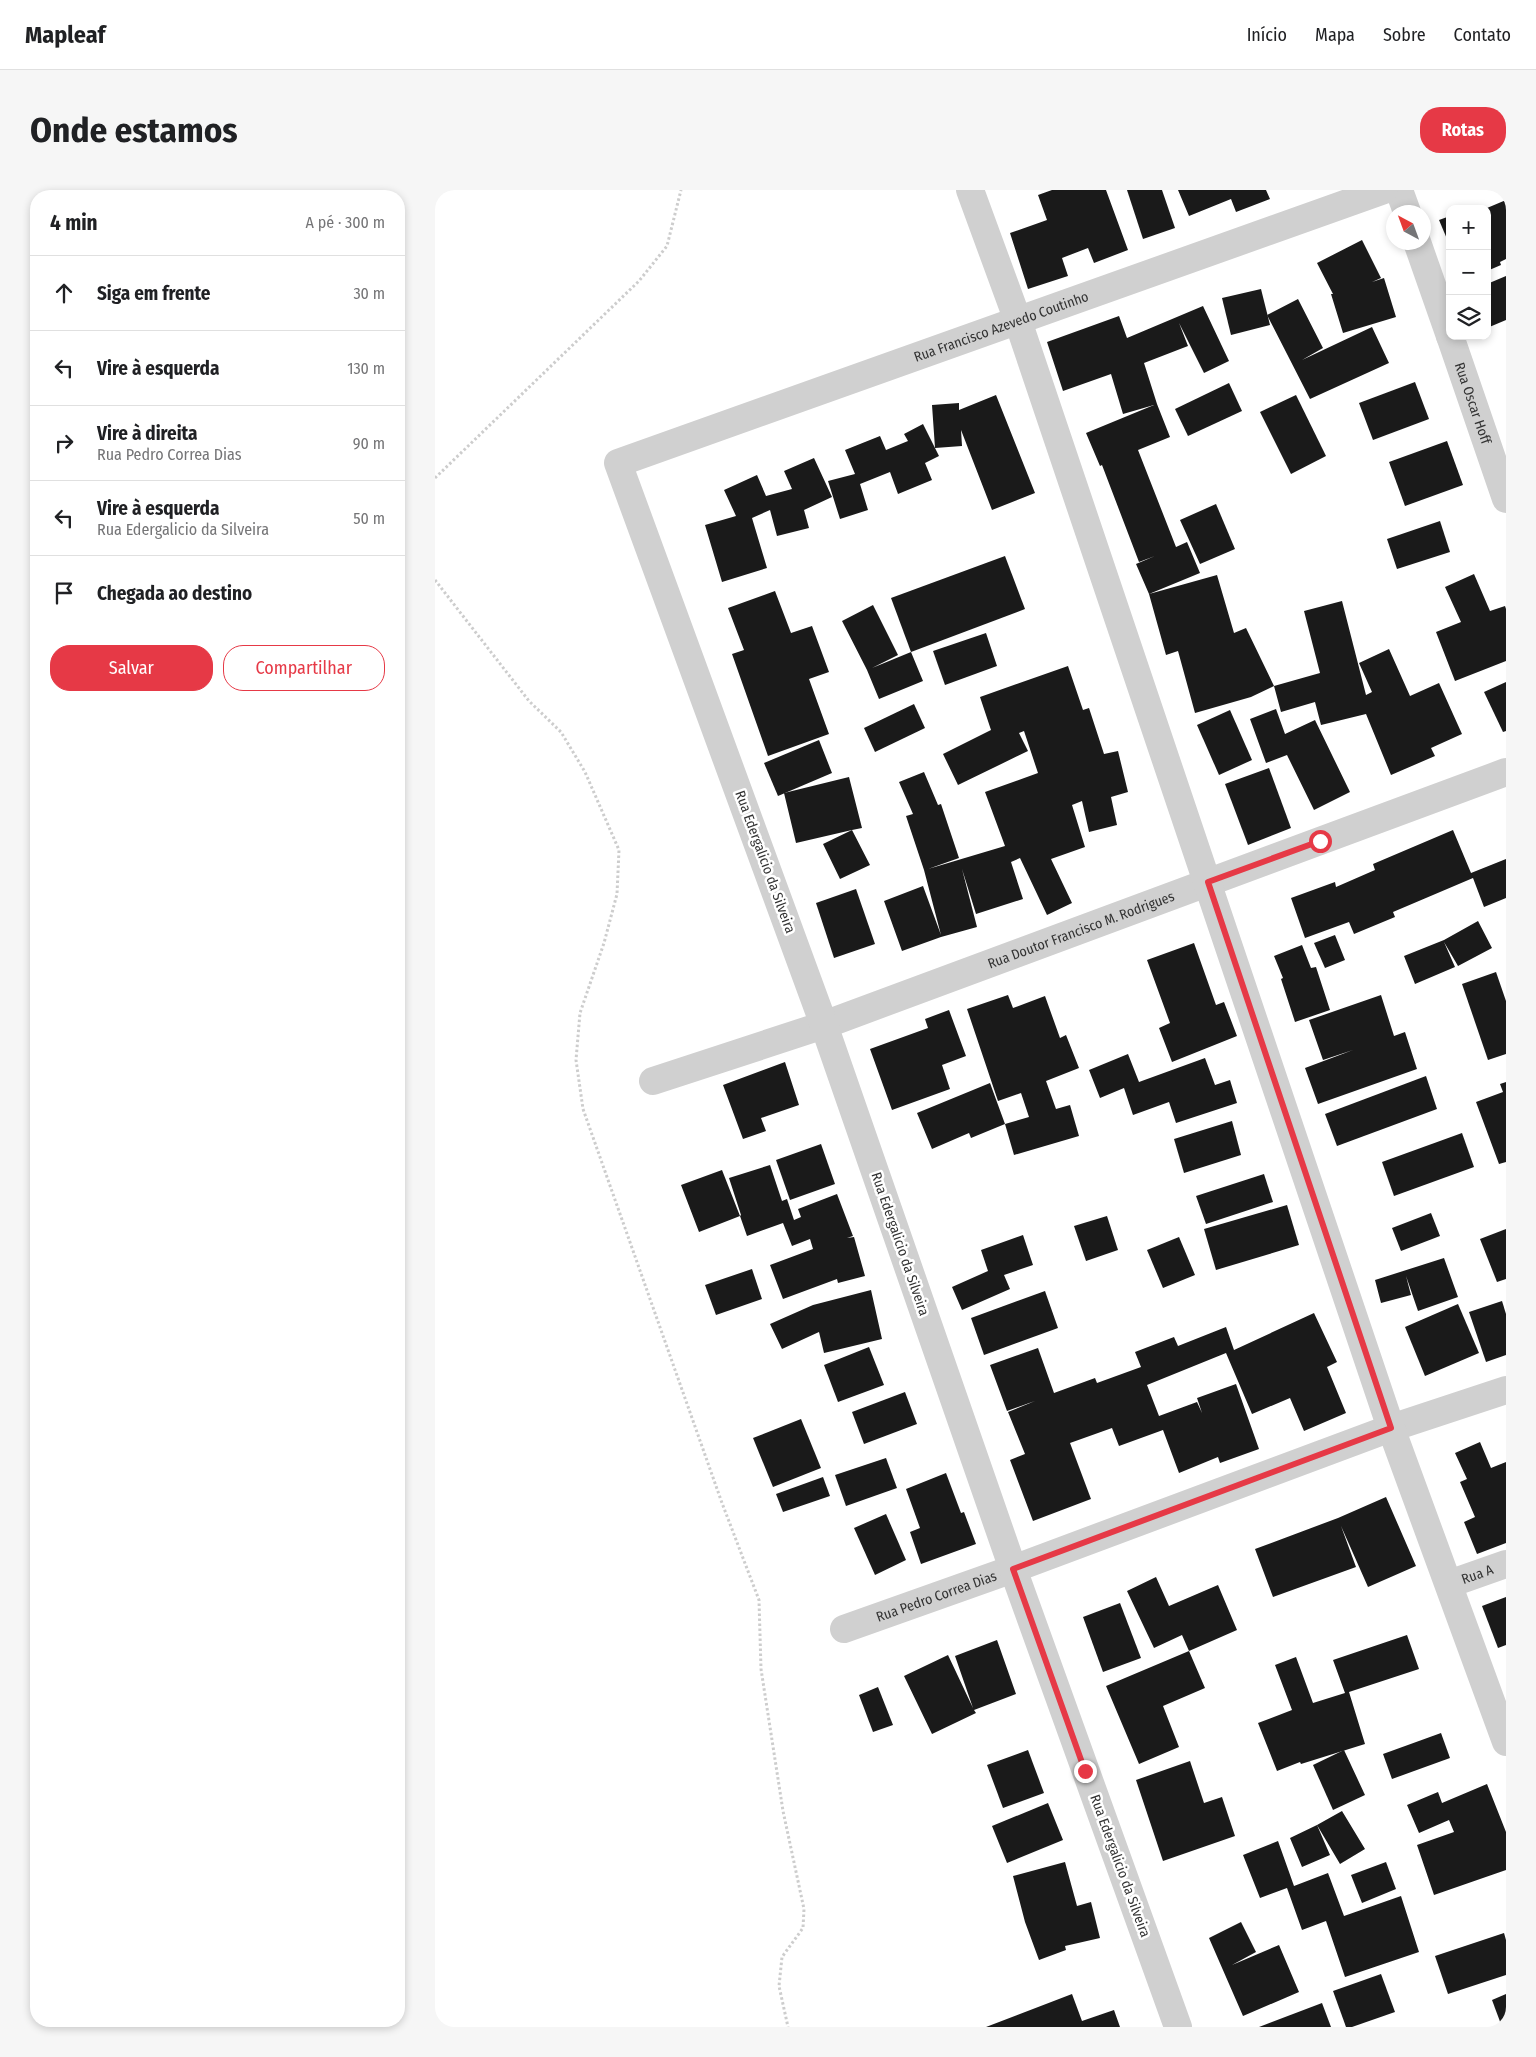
<!DOCTYPE html>
<html lang="pt">
<head>
<meta charset="utf-8">
<style>
	:root { --surface:#fff; --page:#f6f6f6; --text:#202124; --muted:#757577; --line:#e0e0e0; --accent:#e63946 }
	body { margin:0; font-family:"Fira Sans Condensed",sans-serif; background:var(--page); color:var(--text) }
	.controls { position:absolute; right:15px; top:15px; display:grid; overflow:hidden; border-radius:10px; box-shadow:0 2px 8px #0003 }
	.controls button { width:45px; height:45px; display:grid; place-items:center; padding:0; border:0; border-bottom:1px solid var(--line); background:var(--surface); color:var(--text); font:25px sans-serif }
	.compass { position:absolute; left:951px; top:15px; width:45px; height:45px; border-radius:50%; background:var(--surface); box-shadow:0 2px 8px #0003; rotate:319deg }
	.stop { position:absolute; width:15px; height:15px; margin:-11px; border:4px solid #e63946; border-radius:50%; background:#fff }
	.stop.end { background:#e63946; border-color:#fff; box-shadow:0 1px 5px #0008 }
	.list { margin:0; padding:0; list-style:none }
	h2 { display:flex; justify-content:space-between; align-items:center; height:65px; margin:0; padding:0 20px; font-size:21px }
	h2 small { font-size:16px; font-weight:400; color:var(--muted) }
	.list li { display:grid; grid-template-columns:32px 1fr auto; gap:15px; align-items:center; box-sizing:border-box; height:75px; padding:0 20px; border-top:1px solid var(--line) }
	.list b { display:block; font-size:19px; white-space:nowrap }
	.list p { margin:0; font-size:16px; white-space:nowrap; color:var(--muted) }
	.list em { font-size:16px; font-style:normal; color:var(--muted) }
	.actions { display:flex; gap:10px; padding:15px 20px }
	.actions a { flex:1; padding:11px 0; border:1px solid var(--accent); border-radius:20px; text-align:center; font-size:18px; color:var(--accent) }
	.actions .main { background:var(--accent); color:#fff }
	.icon { flex:none; width:28px; height:28px; fill:none; stroke:currentColor; stroke-width:2; stroke-linecap:round; stroke-linejoin:round }
	.map { position:relative; flex:none; width:1071px; height:1837px; overflow:hidden; border-radius:20px }
	header { display:flex; align-items:center; gap:30px; box-sizing:border-box; height:70px; padding:0 25px; background:var(--surface); border-bottom:1px solid var(--line) }
	header strong { font-size:24px }
	nav { display:flex; gap:28px; margin-inline-start:auto; font-size:18px }
	.intro { display:flex; align-items:center; justify-content:space-between; box-sizing:border-box; height:120px; padding:0 30px }
	h1 { margin:0; font-size:35px }
	.button { padding:12px 22px; border-radius:20px; background:var(--accent); color:#fff; font-size:18px; font-weight:700 }
	main { display:flex; gap:30px; padding:0 30px }
	aside { flex:1; background:var(--surface); border-radius:20px; box-shadow:0 2px 8px #0003 }
	.map>svg:first-child { display:block }
	.building { fill:#1a1a1a }
	.lines { fill:none; stroke-linecap:round; stroke-linejoin:round }
	.path { stroke:#cdcdcd; stroke-width:3; stroke-dasharray:2.5 2.5; stroke-linecap:butt }
	.minor { stroke:#d0d0d0; stroke-width:28 }
	.tertiary { stroke:#d0d0d0; stroke-width:28 }
	.route { stroke:#e63946; stroke-width:6 }
	.labels { text-anchor:middle; dominant-baseline:central; stroke-width:5; stroke-linejoin:round; paint-order:stroke }
	.street-label { font-size:14px; fill:#333; stroke:#fff }
</style>
</head>
<body>
<header>
<strong>Mapleaf</strong>
<nav><a>Início</a><a>Mapa</a><a>Sobre</a><a>Contato</a></nav>
</header>
<div class="intro"><h1>Onde estamos</h1><a class="button">Rotas</a></div>
<main>
<aside>
<h2>4 min<small>A pé · 300 m</small></h2>
<ul class="list">
<li><svg class="icon" aria-label="ahead" viewBox="0 0 24 24"><path d="M12 20V5M6 11l6-6 6 6"/></svg><div><b>Siga em frente</b></div><em>30 m</em></li>
<li><svg class="icon" aria-label="left" viewBox="0 0 24 24"><path d="M17 20v-9H6M10 6l-5 5 5 5"/></svg><div><b>Vire à esquerda</b></div><em>130 m</em></li>
<li><svg class="icon" aria-label="right" viewBox="0 0 24 24"><path d="M7 20v-9h11M14 6l5 5-5 5"/></svg><div><b>Vire à direita</b><p>Rua Pedro Correa Dias</p></div><em>90 m</em></li>
<li><svg class="icon" aria-label="left" viewBox="0 0 24 24"><path d="M17 20v-9H6M10 6l-5 5 5 5"/></svg><div><b>Vire à esquerda</b><p>Rua Edergalicio da Silveira</p></div><em>50 m</em></li>
<li><svg class="icon" aria-label="arrive" viewBox="0 0 24 24"><path d="M6 21V4h12l-3 4 3 4H6"/></svg><div><b>Chegada ao destino</b></div></li>
</ul>
<div class="actions"><a class="main">Salvar</a><a>Compartilhar</a></div>
</aside>
<div class="map">
<svg width="1071" height="1837" viewBox="0 0 1071 1837">
	<rect width="100%" height="100%" fill="#fff"/>
	<g class="building">
		<path d="M 617,0 L 671,0 L 693,60 L 659,73 L 653,58 L 627,68 L 633,86 L 593,99 L 575,43 L 612,30 L 603,5 Z"/>
		<path d="M 692,0 L 727,0 L 740,38 L 708,49 Z"/>
		<path d="M 743,0 L 831,0 L 835,9 L 801,22 L 796,9 L 754,26 Z"/>
		<path d="M 1071,10 L 1071,69 L 1065,72 L 1066,75 L 1052,81 L 1052,18 Z"/>
		<path d="M 1015,26 L 1015,56 L 1004,30 Z"/>
		<path d="M 927,50 L 946,88 L 937,92 L 949,88 L 961,127 L 908,143 L 896,104 L 898,104 L 882,73 Z"/>
		<path d="M 1071,86 L 1071,130 L 1052,138 L 1052,94 Z"/>
		<path d="M 826,99 L 835,135 L 796,145 L 787,108 Z"/>
		<path d="M 863,109 L 888,158 L 867,170 L 937,137 L 954,173 L 875,209 L 832,125 Z"/>
		<path d="M 768,116 L 794,171 L 769,183 L 744,133 L 753,156 L 709,173 L 722,214 L 735,247 L 703,260 L 741,357 L 752,352 L 765,383 L 714,404 L 782,385 L 799,443 L 811,438 L 839,496 L 816,507 L 760,523 L 743,461 L 731,465 L 714,404 L 701,374 L 720,366 L 704,372 L 667,275 L 665,276 L 651,243 L 719,215 L 688,224 L 676,184 L 628,201 L 612,152 L 684,126 L 692,148 Z"/>
		<path d="M 980,192 L 994,229 L 938,250 L 924,213 Z"/>
		<path d="M 794,193 L 807,221 L 753,246 L 740,219 Z"/>
		<path d="M 561,205 L 600,303 L 557,320 L 526,240 L 527,256 L 500,258 L 497,215 L 524,213 L 524,220 Z"/>
		<path d="M 861,205 L 891,266 L 856,284 L 825,222 Z"/>
		<path d="M 488,234 L 504,266 L 490,273 L 497,290 L 463,304 L 455,282 L 425,294 L 433,320 L 405,329 L 393,291 L 420,284 L 410,260 L 445,246 L 451,260 L 473,251 L 469,244 Z"/>
		<path d="M 1012,251 L 1028,295 L 970,316 L 954,272 Z"/>
		<path d="M 379,268 L 397,307 L 369,320 L 374,338 L 342,346 L 335,320 L 317,328 L 332,378 L 287,392 L 270,335 L 301,326 L 289,300 L 322,285 L 331,306 L 357,299 L 349,281 Z"/>
		<path d="M 781,314 L 800,359 L 765,374 L 745,330 Z"/>
		<path d="M 1005,331 L 1015,362 L 962,379 L 952,349 Z"/>
		<path d="M 570,366 L 590,419 L 476,462 L 456,408 Z"/>
		<path d="M 1039,384 L 1055,421 L 1070,416 L 1071,419 L 1071,471 L 1020,491 L 1001,442 L 1026,432 L 1010,397 Z"/>
		<path d="M 340,401 L 356,443 L 377,436 L 394,482 L 374,489 L 394,544 L 333,566 L 297,464 L 309,460 L 293,418 Z"/>
		<path d="M 907,411 L 931,505 L 937,502 L 924,473 L 954,459 L 975,506 L 1004,493 L 1027,544 L 996,558 L 1000,566 L 956,585 L 931,524 L 886,535 L 880,512 L 846,522 L 839,496 L 885,483 L 869,421 Z"/>
		<path d="M 438,415 L 463,465 L 437,478 L 476,462 L 488,491 L 444,509 L 432,480 L 407,431 Z"/>
		<path d="M 551,443 L 562,476 L 510,495 L 498,461 Z"/>
		<path d="M 633,476 L 648,520 L 654,518 L 669,564 L 683,561 L 693,602 L 676,607 L 682,635 L 654,642 L 647,611 L 637,615 L 650,657 L 616,669 L 637,713 L 612,725 L 585,668 L 576,672 L 588,709 L 541,724 L 527,679 L 542,737 L 506,747 L 467,761 L 449,711 L 488,696 L 506,745 L 489,680 L 471,626 L 478,624 L 464,592 L 489,582 L 503,615 L 506,614 L 524,668 L 493,679 L 570,656 L 550,602 L 603,583 L 589,541 L 584,543 L 593,561 L 523,595 L 508,564 L 556,540 L 545,507 Z"/>
		<path d="M 1071,492 L 1071,541 L 1068,542 L 1049,502 Z"/>
		<path d="M 479,514 L 490,538 L 440,562 L 429,538 Z"/>
		<path d="M 841,519 L 850,544 L 880,530 L 915,602 L 879,620 L 852,565 L 831,573 L 815,529 Z"/>
		<path d="M 795,520 L 817,570 L 784,585 L 762,535 Z"/>
		<path d="M 384,550 L 397,583 L 343,606 L 329,573 Z"/>
		<path d="M 834,578 L 856,638 L 813,655 L 790,594 Z"/>
		<path d="M 414,587 L 427,638 L 417,640 L 435,675 L 405,689 L 388,654 L 417,640 L 361,653 L 349,603 Z"/>
		<path d="M 1018,640 L 1036,683 L 1071,669 L 1071,708 L 1049,717 L 1038,688 L 958,722 L 960,727 L 919,744 L 914,732 L 870,748 L 856,708 L 900,692 L 901,697 L 940,680 L 938,674 Z"/>
		<path d="M 421,699 L 440,754 L 399,768 L 381,713 Z"/>
		<path d="M 1043,731 L 1057,758 L 1023,776 L 1009,752 L 1020,777 L 980,794 L 969,766 L 1009,750 Z"/>
		<path d="M 900,745 L 910,770 L 890,778 L 879,753 Z"/>
		<path d="M 759,753 L 781,815 L 789,812 L 802,846 L 737,872 L 724,838 L 735,833 L 712,770 Z"/>
		<path d="M 867,755 L 876,778 L 881,777 L 895,820 L 860,832 L 846,789 L 848,788 L 839,766 Z"/>
		<path d="M 1061,782 L 1071,811 L 1071,864 L 1053,870 L 1027,794 Z"/>
		<path d="M 573,805 L 578,818 L 610,806 L 625,848 L 631,845 L 644,878 L 611,891 L 621,919 L 635,915 L 644,946 L 579,965 L 570,934 L 594,927 L 586,903 L 563,911 L 532,819 Z"/>
		<path d="M 946,805 L 959,846 L 970,842 L 982,879 L 883,914 L 870,878 L 918,860 L 888,870 L 874,830 Z"/>
		<path d="M 514,820 L 531,866 L 507,875 L 515,899 L 457,920 L 435,859 L 493,838 L 490,829 Z"/>
		<path d="M 693,864 L 704,892 L 770,868 L 780,895 L 795,890 L 802,913 L 741,933 L 734,912 L 698,925 L 689,898 L 665,908 L 654,880 Z"/>
		<path d="M 350,872 L 364,915 L 326,928 L 331,941 L 308,949 L 288,895 Z"/>
		<path d="M 991,886 L 1002,919 L 902,956 L 890,924 Z"/>
		<path d="M 1071,892 L 1071,972 L 1064,974 L 1041,912 L 1068,902 L 1065,894 Z"/>
		<path d="M 555,893 L 570,934 L 536,948 L 534,943 L 497,959 L 482,923 Z"/>
		<path d="M 797,931 L 806,965 L 749,983 L 739,949 Z"/>
		<path d="M 1027,943 L 1039,977 L 959,1006 L 947,972 Z"/>
		<path d="M 386,954 L 400,994 L 355,1010 L 341,970 Z"/>
		<path d="M 335,975 L 347,1011 L 352,1009 L 359,1030 L 366,1027 L 363,1019 L 402,1004 L 418,1046 L 412,1048 L 419,1047 L 430,1086 L 403,1093 L 402,1089 L 348,1109 L 335,1075 L 378,1059 L 375,1049 L 357,1056 L 348,1033 L 312,1046 L 305,1026 L 264,1042 L 246,995 L 287,980 L 305,1026 L 306,1025 L 294,988 Z"/>
		<path d="M 829,984 L 838,1012 L 771,1034 L 761,1006 Z"/>
		<path d="M 852,1015 L 864,1055 L 781,1080 L 769,1039 Z"/>
		<path d="M 996,1023 L 1005,1046 L 966,1061 L 957,1038 Z"/>
		<path d="M 672,1026 L 683,1060 L 651,1071 L 639,1036 Z"/>
		<path d="M 1071,1039 L 1071,1089 L 1062,1092 L 1045,1049 Z"/>
		<path d="M 588,1045 L 598,1075 L 569,1085 L 575,1099 L 527,1120 L 517,1097 L 553,1081 L 546,1060 Z"/>
		<path d="M 744,1047 L 760,1085 L 728,1098 L 712,1060 Z"/>
		<path d="M 1009,1068 L 1023,1107 L 983,1121 L 971,1086 L 976,1105 L 946,1113 L 940,1090 Z"/>
		<path d="M 317,1079 L 327,1109 L 281,1125 L 270,1095 Z"/>
		<path d="M 436,1100 L 447,1149 L 389,1163 L 384,1142 L 347,1159 L 335,1134 L 378,1115 Z"/>
		<path d="M 610,1101 L 623,1138 L 549,1165 L 536,1128 Z"/>
		<path d="M 1067,1111 L 1071,1124 L 1071,1165 L 1051,1172 L 1034,1122 Z"/>
		<path d="M 1023,1114 L 1044,1163 L 990,1186 L 970,1137 Z"/>
		<path d="M 879,1123 L 902,1172 L 892,1177 L 911,1223 L 869,1241 L 855,1208 L 817,1224 L 791,1163 L 712,1195 L 724,1226 L 762,1212 L 767,1223 L 762,1208 L 801,1194 L 824,1259 L 785,1273 L 783,1267 L 744,1283 L 728,1240 L 684,1256 L 677,1238 L 635,1253 L 656,1309 L 598,1331 L 575,1270 L 590,1264 L 573,1222 L 600,1211 L 572,1221 L 555,1175 L 603,1158 L 619,1203 L 660,1188 L 662,1193 L 706,1177 L 700,1162 L 739,1147 L 743,1156 L 791,1137 L 799,1160 Z"/>
		<path d="M 434,1157 L 449,1195 L 403,1212 L 389,1175 Z"/>
		<path d="M 470,1202 L 482,1234 L 429,1254 L 417,1222 Z"/>
		<path d="M 366,1229 L 386,1278 L 338,1297 L 318,1248 Z"/>
		<path d="M 1045,1252 L 1056,1278 L 1071,1272 L 1071,1353 L 1042,1364 L 1029,1332 L 1040,1327 L 1025,1292 L 1032,1289 L 1020,1263 Z"/>
		<path d="M 451,1268 L 462,1298 L 411,1316 L 400,1285 Z"/>
		<path d="M 511,1283 L 526,1323 L 529,1322 L 541,1354 L 486,1374 L 475,1342 L 485,1338 L 471,1299 Z"/>
		<path d="M 388,1287 L 395,1306 L 348,1322 L 341,1304 Z"/>
		<path d="M 951,1307 L 981,1376 L 933,1397 L 906,1336 L 921,1377 L 838,1407 L 820,1359 L 903,1328 Z"/>
		<path d="M 451,1324 L 471,1370 L 440,1385 L 419,1338 Z"/>
		<path d="M 721,1387 L 734,1416 L 783,1395 L 802,1440 L 754,1461 L 747,1445 L 719,1458 L 692,1401 Z"/>
		<path d="M 1071,1407 L 1071,1455 L 1063,1458 L 1047,1416 Z"/>
		<path d="M 685,1413 L 706,1468 L 668,1482 L 648,1427 Z"/>
		<path d="M 972,1445 L 984,1479 L 914,1502 L 930,1554 L 866,1574 L 865,1572 L 842,1581 L 823,1533 L 857,1520 L 840,1475 L 861,1467 L 878,1513 L 910,1503 L 898,1470 Z"/>
		<path d="M 562,1450 L 581,1504 L 539,1520 L 541,1523 L 497,1544 L 469,1486 L 513,1465 L 538,1518 L 520,1466 Z"/>
		<path d="M 754,1461 L 770,1498 L 728,1516 L 744,1557 L 704,1574 L 671,1496 Z"/>
		<path d="M 443,1497 L 458,1535 L 438,1542 L 424,1505 Z"/>
		<path d="M 1006,1543 L 1015,1568 L 957,1589 L 948,1564 Z"/>
		<path d="M 593,1560 L 609,1603 L 568,1618 L 552,1575 Z"/>
		<path d="M 909,1560 L 930,1605 L 898,1620 L 878,1575 Z"/>
		<path d="M 755,1571 L 769,1613 L 787,1607 L 800,1646 L 728,1671 L 701,1590 Z"/>
		<path d="M 1052,1594 L 1071,1642 L 1071,1680 L 999,1705 L 982,1655 L 1019,1642 L 1014,1630 L 984,1643 L 972,1615 L 1003,1602 L 1007,1613 Z"/>
		<path d="M 613,1613 L 628,1650 L 572,1673 L 557,1636 Z"/>
		<path d="M 907,1621 L 930,1659 L 905,1674 L 882,1635 L 895,1665 L 867,1677 L 855,1648 L 882,1635 Z"/>
		<path d="M 843,1651 L 859,1696 L 893,1683 L 909,1726 L 966,1706 L 984,1762 L 910,1787 L 891,1731 L 867,1740 L 852,1698 L 825,1708 L 808,1665 Z"/>
		<path d="M 630,1672 L 642,1716 L 656,1712 L 665,1748 L 630,1756 L 631,1760 L 604,1770 L 590,1732 L 578,1686 Z"/>
		<path d="M 951,1672 L 961,1699 L 927,1713 L 916,1685 Z"/>
		<path d="M 806,1732 L 821,1762 L 797,1775 L 844,1755 L 864,1802 L 808,1826 L 774,1748 Z"/>
		<path d="M 1069,1743 L 1071,1750 L 1071,1785 L 1013,1804 L 1000,1766 Z"/>
		<path d="M 946,1784 L 960,1822 L 917,1837 L 911,1837 L 898,1801 Z"/>
		<path d="M 637,1804 L 647,1831 L 679,1820 L 685,1837 L 551,1837 Z"/>
		<path d="M 1071,1804 L 1071,1837 L 1067,1837 L 1057,1810 Z"/>
		<path d="M 887,1813 L 896,1837 L 824,1837 Z"/>
	</g>
	<g class="lines">
		<g class="path">
			<path d="M 0,288 L 204,91 L 232,56 L 246,0"/>
			<path d="M 0,390 L 94,511 L 126,542 L 150,582 L 184,660 L 182,704 L 169,753 L 145,823 L 141,870 L 148,919 L 287,1313 L 324,1410 L 326,1479 L 348,1621 L 369,1719 L 368,1738 L 347,1767 L 344,1796 L 353,1837"/>
		</g>
		<g class="minor">
			<path d="M 964,0 L 972,22"/>
			<path d="M 982,52 L 1015,146"/>
			<path id="s1" d="M 1015,146 L 1071,309"/>
			<path id="s2" d="M 218,891 L 389,835 L 1071,582"/>
			<path id="s3" d="M 1014,1394 L 1071,1374"/>
			<path id="s4" d="M 409,1439 L 578,1379 L 956,1238 L 1071,1200"/>
			<path id="s5" d="M 743,1837 L 578,1379 L 389,835 L 183,273 L 949,0"/>
		</g>
		<path class="tertiary" d="M 535,0 L 583,131 L 956,1238 L 1071,1552"/>
	</g>
	<g class="lines">
		<path class="route" d="M 650,1581 L 578,1379 L 956,1238 L 773,692 L 885,651"/>
	</g>
	<g class="labels">
		<g class="street-label">
			<text stroke="none"><textPath href="#s5" startOffset="2068">Rua Francisco Azevedo Coutinho</textPath></text>
			<text stroke="none"><textPath href="#s1" startOffset="71">Rua Oscar Hoff</textPath></text>
			<text transform="translate(330 672) rotate(70)">Rua Edergalicio da Silveira</text>
			<text stroke="none"><textPath href="#s2" startOffset="454">Rua Doutor Francisco M. Rodrigues</textPath></text>
			<text transform="translate(465 1054) rotate(71)">Rua Edergalicio da Silveira</text>
			<text stroke="none"><textPath href="#s3" startOffset="30">Rua A</textPath></text>
			<text stroke="none"><textPath href="#s4" startOffset="98">Rua Pedro Correa Dias</textPath></text>
			<text transform="translate(685 1676) rotate(70)">Rua Edergalicio da Silveira</text>
		</g>
	</g>
</svg>
<div class="controls">
<button>+</button>
<button>−</button>
<button><svg class="icon" aria-label="layers" viewBox="0 0 24 24"><path d="M12 4l9 5-9 5-9-5zM3 14l9 5 9-5"/></svg></button>
</div>
<svg class="compass" viewBox="-18 -18 36 36"><path d="M0-13l5 13h-10z" fill="#e53935"/><path d="M0 13l5-13h-10z" fill="#757577"/></svg>
<div class="stop" style="left:885px;top:651px"></div>
<div class="stop end" style="left:650px;top:1581px"></div>
</div>
</main>
</body>
</html>
